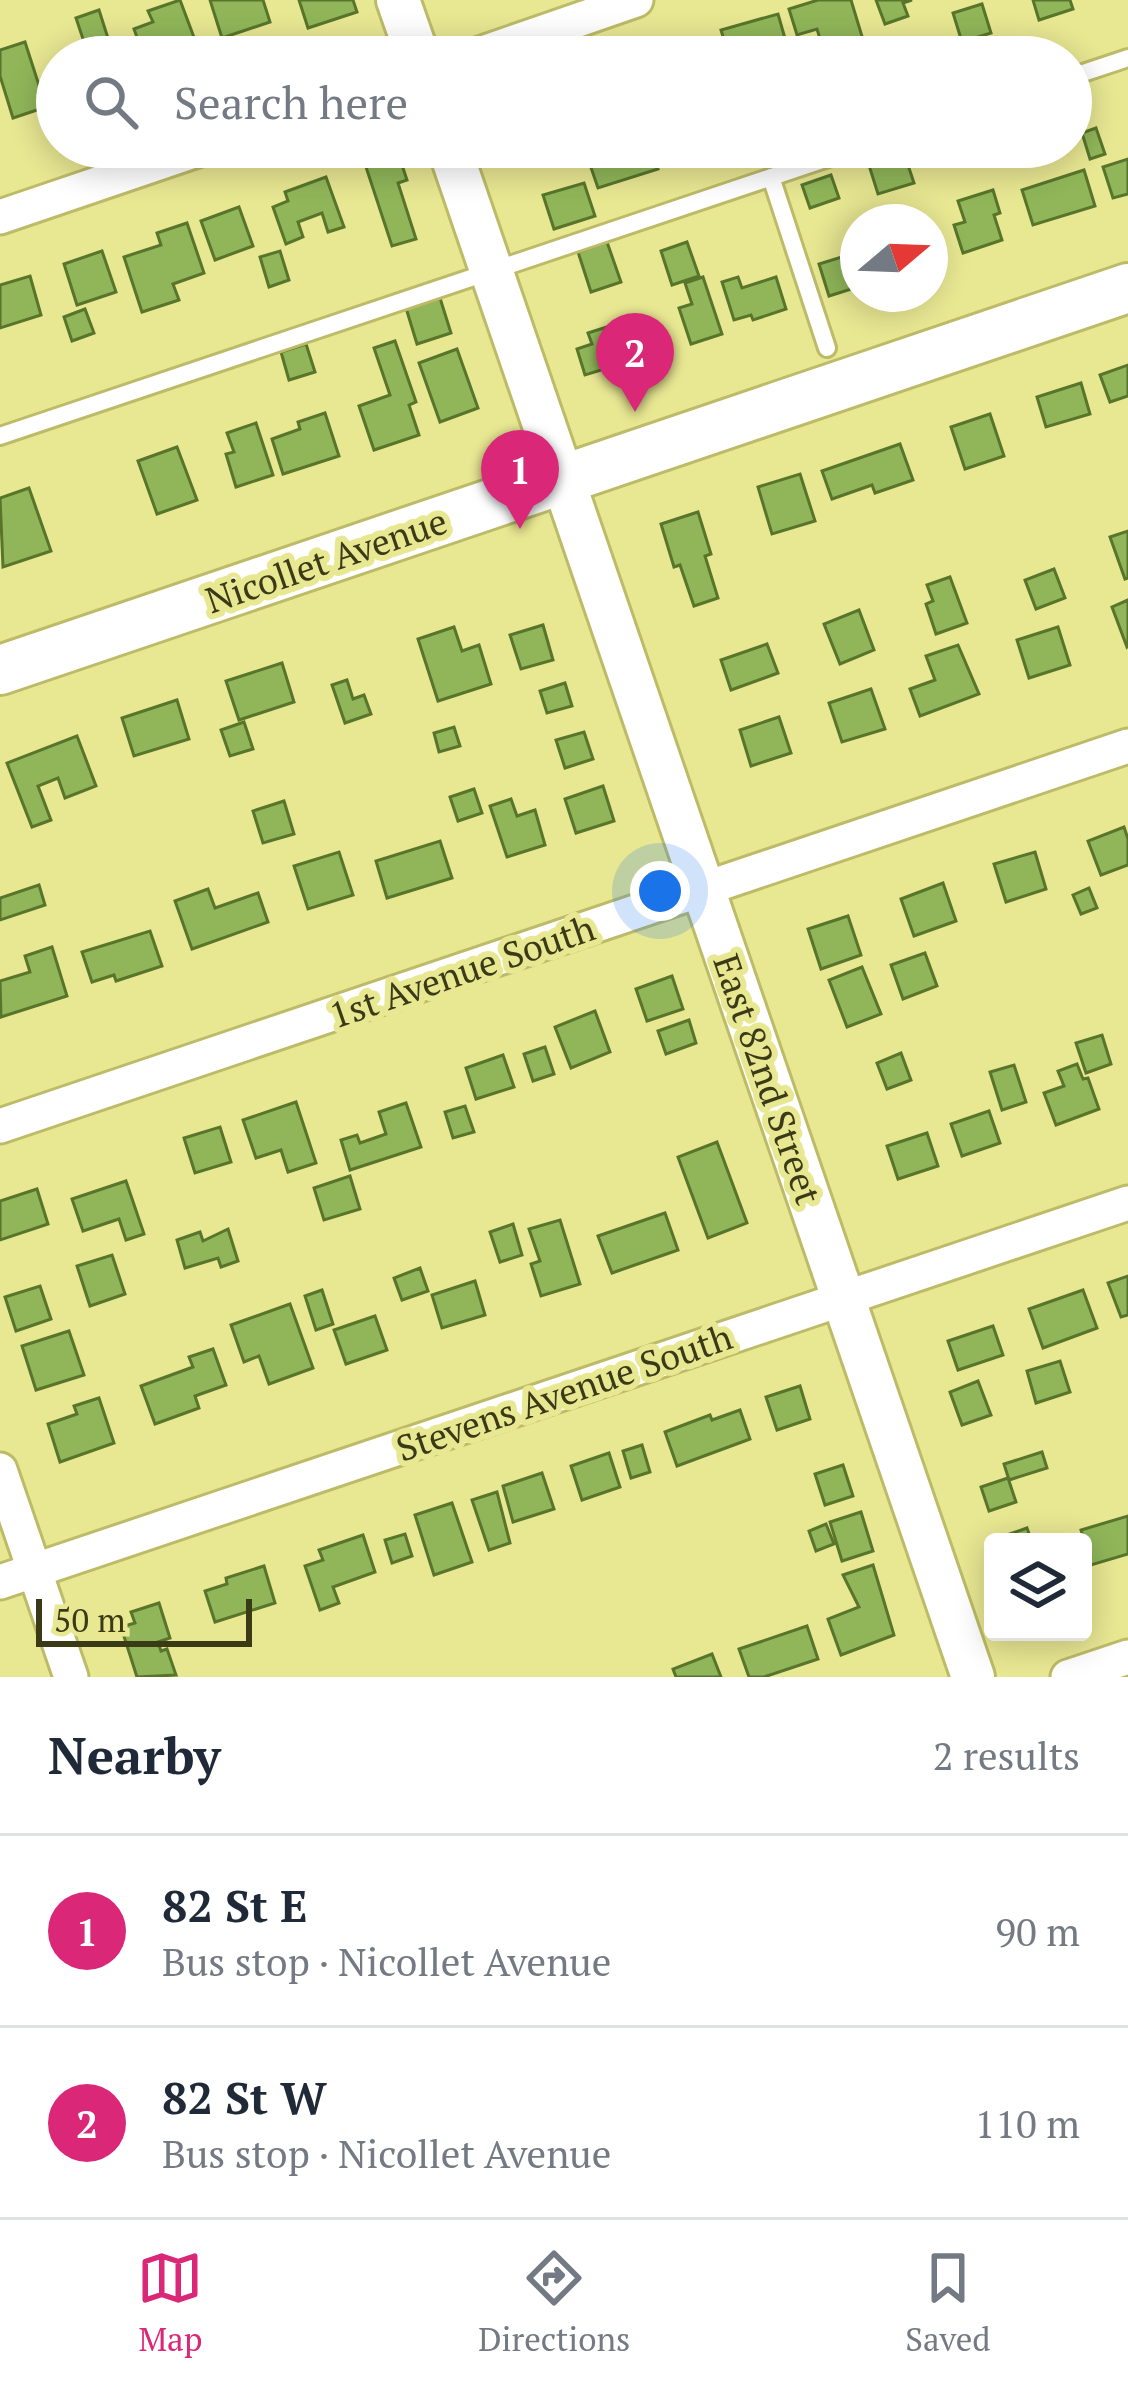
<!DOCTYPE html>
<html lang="en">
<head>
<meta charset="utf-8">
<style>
	:root { --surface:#fff; --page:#f6f6f7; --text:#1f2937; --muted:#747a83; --line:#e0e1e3; --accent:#db2777 }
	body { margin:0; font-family:"PT Serif",serif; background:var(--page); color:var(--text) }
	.controls { position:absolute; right:36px; bottom:36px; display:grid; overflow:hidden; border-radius:12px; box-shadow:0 6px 30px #0003 }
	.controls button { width:108px; height:108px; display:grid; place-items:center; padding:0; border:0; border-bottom:3px solid var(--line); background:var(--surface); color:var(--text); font:60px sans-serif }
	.compass { position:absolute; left:840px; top:204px; width:108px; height:108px; border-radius:50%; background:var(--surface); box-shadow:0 6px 30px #0003; rotate:71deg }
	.scale { position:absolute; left:36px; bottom:30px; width:216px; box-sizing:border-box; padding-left:12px; border:6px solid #3b3a17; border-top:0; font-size:33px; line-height:42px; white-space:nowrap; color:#3b3a17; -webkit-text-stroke:9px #e8e792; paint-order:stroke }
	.you { position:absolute; left:660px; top:891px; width:42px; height:42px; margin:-30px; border:9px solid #fff; border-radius:50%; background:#1a73e8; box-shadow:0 0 0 18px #1a73e833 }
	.badge { display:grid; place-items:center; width:78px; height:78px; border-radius:50%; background:var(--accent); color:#fff; font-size:39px; font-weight:700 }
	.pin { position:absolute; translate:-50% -99px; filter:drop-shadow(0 3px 6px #0008) }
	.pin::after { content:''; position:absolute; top:63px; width:42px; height:36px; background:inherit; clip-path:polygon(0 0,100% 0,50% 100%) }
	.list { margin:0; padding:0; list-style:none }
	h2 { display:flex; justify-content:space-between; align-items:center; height:156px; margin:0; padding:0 48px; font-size:51px }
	h2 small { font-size:39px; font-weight:400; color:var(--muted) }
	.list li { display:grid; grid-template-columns:78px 1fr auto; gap:36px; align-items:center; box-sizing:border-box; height:192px; padding:0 48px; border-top:3px solid var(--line) }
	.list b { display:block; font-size:45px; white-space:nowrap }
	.list p { margin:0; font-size:39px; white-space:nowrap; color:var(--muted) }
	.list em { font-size:39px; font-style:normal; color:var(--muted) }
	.icon { flex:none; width:66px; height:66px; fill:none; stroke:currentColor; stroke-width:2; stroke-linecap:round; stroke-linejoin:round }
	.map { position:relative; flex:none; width:1128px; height:1677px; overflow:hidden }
	.search { position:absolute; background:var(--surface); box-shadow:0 6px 30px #0003; left:36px; right:36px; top:36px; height:132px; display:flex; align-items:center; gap:30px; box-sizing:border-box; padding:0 42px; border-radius:66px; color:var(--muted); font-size:45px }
	.sheet { height:540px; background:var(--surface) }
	nav { display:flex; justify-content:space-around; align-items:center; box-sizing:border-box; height:168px; border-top:3px solid var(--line); background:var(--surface); font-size:33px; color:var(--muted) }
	nav a { display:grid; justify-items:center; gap:6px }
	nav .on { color:var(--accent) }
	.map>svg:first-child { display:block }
	.building { fill:#90b659; stroke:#58752b; stroke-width:3 }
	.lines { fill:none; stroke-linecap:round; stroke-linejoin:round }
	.service-casing { stroke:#bdbb68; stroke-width:22 }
	.minor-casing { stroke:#bdbb68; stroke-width:39 }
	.tertiary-casing { stroke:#bdbb68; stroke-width:48 }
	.secondary-casing { stroke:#bdbb68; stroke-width:54 }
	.service { stroke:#fff; stroke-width:16 }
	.minor { stroke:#fff; stroke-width:33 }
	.tertiary { stroke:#fff; stroke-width:42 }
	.secondary { stroke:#fff; stroke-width:48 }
	.labels { text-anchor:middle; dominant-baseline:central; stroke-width:12; stroke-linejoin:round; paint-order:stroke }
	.street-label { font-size:36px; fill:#3b3a17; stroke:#e8e792 }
</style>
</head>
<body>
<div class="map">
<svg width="1128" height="1677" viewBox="0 0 1128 1677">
	<rect width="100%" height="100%" fill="#e8e792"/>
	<g class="building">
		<path d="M 180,0 L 201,56 L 144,57 L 134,29 L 153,22 L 148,11 Z"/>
		<path d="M 210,0 L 263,0 L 270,22 L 222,38 Z"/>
		<path d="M 299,0 L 353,0 L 357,12 L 308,28 Z"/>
		<path d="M 818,0 L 851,0 L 864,43 L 825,55 L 817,29 L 797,35 L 789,9 Z"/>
		<path d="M 876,0 L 912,0 L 903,3 L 908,16 L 885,24 Z"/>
		<path d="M 1033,0 L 1070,0 L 1073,9 L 1039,20 Z"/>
		<path d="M 982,4 L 991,33 L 962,42 L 953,13 Z"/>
		<path d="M 99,10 L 114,57 L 89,57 L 76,18 Z"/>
		<path d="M 778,14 L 788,49 L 760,57 L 729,57 L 721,30 Z"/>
		<path d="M 25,42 L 46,107 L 13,118 L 0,76 L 0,50 Z"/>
		<path d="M 918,44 L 922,57 L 886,57 L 885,55 Z"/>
		<path d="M 1096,128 L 1105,154 L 1090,159 L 1082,133 Z"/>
		<path d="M 615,147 L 651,147 L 658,169 L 598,188 L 587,156 Z"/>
		<path d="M 902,147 L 914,183 L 878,194 L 867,159 Z"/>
		<path d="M 398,153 L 407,180 L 398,183 L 416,239 L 392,246 L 365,164 Z"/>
		<path d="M 1128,159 L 1128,194 L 1113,198 L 1103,167 Z"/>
		<path d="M 1084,170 L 1095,206 L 1033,225 L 1022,190 Z"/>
		<path d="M 831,175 L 839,198 L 810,208 L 802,185 Z"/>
		<path d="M 326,177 L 344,227 L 328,232 L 322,213 L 298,222 L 303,237 L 286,244 L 273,207 L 288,201 L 285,192 Z"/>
		<path d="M 584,183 L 595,216 L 554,229 L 543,195 Z"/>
		<path d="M 993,190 L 1000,213 L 994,215 L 1002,240 L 963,253 L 954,225 L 965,222 L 958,201 Z"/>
		<path d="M 239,207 L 253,246 L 215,260 L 201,221 Z"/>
		<path d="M 187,223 L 204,273 L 173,284 L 179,300 L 142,312 L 124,257 L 161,245 L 157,233 Z"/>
		<path d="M 607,242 L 621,282 L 591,292 L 578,252 Z"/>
		<path d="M 687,242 L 699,276 L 672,285 L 661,251 Z"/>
		<path d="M 102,251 L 116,292 L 77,305 L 64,264 Z"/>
		<path d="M 280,251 L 289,280 L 269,287 L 260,257 Z"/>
		<path d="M 858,252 L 858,287 L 829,296 L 819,264 Z"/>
		<path d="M 30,276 L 41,315 L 0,328 L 0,285 Z"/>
		<path d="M 703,277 L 722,334 L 691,344 L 679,308 L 692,304 L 685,283 Z"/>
		<path d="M 738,277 L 742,288 L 776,277 L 786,309 L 753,320 L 751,315 L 734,320 L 722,282 Z"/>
		<path d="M 440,298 L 451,333 L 417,344 L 406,308 Z"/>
		<path d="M 85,309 L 94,333 L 72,341 L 64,317 Z"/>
		<path d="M 629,320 L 641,358 L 585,375 L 577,349 L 592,344 L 588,333 Z"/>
		<path d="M 395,341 L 416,402 L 409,405 L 419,435 L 374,450 L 359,406 L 390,395 L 374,348 Z"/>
		<path d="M 306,344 L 315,372 L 289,380 L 281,352 Z"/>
		<path d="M 457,349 L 478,408 L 440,422 L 419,363 Z"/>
		<path d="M 1128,365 L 1128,396 L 1110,402 L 1100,375 Z"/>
		<path d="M 1081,383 L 1090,414 L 1046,427 L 1037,397 Z"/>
		<path d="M 325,413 L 339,456 L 283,474 L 272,439 L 300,429 L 298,422 Z"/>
		<path d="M 990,414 L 1004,456 L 965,469 L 951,427 Z"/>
		<path d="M 256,423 L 273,475 L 236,487 L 226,454 L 234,452 L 227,433 Z"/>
		<path d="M 900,444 L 913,480 L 875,493 L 872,485 L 832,499 L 822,471 Z"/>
		<path d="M 177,447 L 197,500 L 157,514 L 138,461 Z"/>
		<path d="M 800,474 L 815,521 L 772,534 L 758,487 Z"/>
		<path d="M 29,488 L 51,551 L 3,567 L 0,498 Z"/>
		<path d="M 698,512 L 711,554 L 705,556 L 718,598 L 694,606 L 680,565 L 674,567 L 661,524 Z"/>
		<path d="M 1128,531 L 1128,578 L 1125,579 L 1110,537 Z"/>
		<path d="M 1054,569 L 1065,598 L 1036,609 L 1025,580 Z"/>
		<path d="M 950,577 L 967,623 L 936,634 L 926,604 L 933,601 L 927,585 Z"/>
		<path d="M 1128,600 L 1128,646 L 1127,647 L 1112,607 Z"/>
		<path d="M 859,610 L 874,650 L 840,664 L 824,624 Z"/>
		<path d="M 543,625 L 553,660 L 521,669 L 510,635 Z"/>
		<path d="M 454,627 L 462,651 L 479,645 L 491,684 L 438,701 L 418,639 Z"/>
		<path d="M 1058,627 L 1070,665 L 1029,678 L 1017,640 Z"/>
		<path d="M 767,644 L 778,673 L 731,690 L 721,660 Z"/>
		<path d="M 958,645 L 979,694 L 920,716 L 910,689 L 935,680 L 926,656 Z"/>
		<path d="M 282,663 L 294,702 L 239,720 L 226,681 Z"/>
		<path d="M 347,680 L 353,699 L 364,695 L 371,714 L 345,723 L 332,685 Z"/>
		<path d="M 565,683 L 572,706 L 547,713 L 540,691 Z"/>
		<path d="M 871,689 L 885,729 L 842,742 L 829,703 Z"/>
		<path d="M 177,700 L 189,739 L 134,756 L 122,718 Z"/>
		<path d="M 779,717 L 791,753 L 751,766 L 740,730 Z"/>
		<path d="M 244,722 L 253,749 L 230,756 L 221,730 Z"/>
		<path d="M 454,727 L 460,746 L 439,752 L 434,733 Z"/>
		<path d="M 584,732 L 593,759 L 565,768 L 556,740 Z"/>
		<path d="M 77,736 L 96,786 L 65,798 L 58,778 L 38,786 L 51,820 L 32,827 L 7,763 Z"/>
		<path d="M 603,786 L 614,821 L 576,833 L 565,799 Z"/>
		<path d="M 474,789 L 482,813 L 458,821 L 450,797 Z"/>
		<path d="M 511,799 L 517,816 L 535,810 L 545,845 L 507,857 L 490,806 Z"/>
		<path d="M 284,801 L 294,834 L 263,843 L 253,811 Z"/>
		<path d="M 1124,827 L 1128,839 L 1128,865 L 1101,875 L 1088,841 Z"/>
		<path d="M 440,841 L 452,878 L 387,898 L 376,861 Z"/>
		<path d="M 339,852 L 353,895 L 308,909 L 294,866 Z"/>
		<path d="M 1035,852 L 1046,889 L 1006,902 L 994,864 Z"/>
		<path d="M 943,883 L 956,921 L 914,936 L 901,899 Z"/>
		<path d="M 39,885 L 45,905 L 0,920 L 0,898 Z"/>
		<path d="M 1089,888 L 1097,908 L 1081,914 L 1073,895 Z"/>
		<path d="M 208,889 L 215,908 L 258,893 L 268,922 L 192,949 L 175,901 Z"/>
		<path d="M 848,916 L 861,955 L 821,969 L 808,929 Z"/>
		<path d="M 150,931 L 162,966 L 116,981 L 114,975 L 92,982 L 82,952 Z"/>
		<path d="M 52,947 L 67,996 L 1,1017 L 0,981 L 30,972 L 25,956 Z"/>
		<path d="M 925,953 L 937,986 L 903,999 L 891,965 Z"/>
		<path d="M 862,967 L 881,1014 L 847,1027 L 829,980 Z"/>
		<path d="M 672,976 L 683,1009 L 647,1021 L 636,989 Z"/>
		<path d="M 595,1011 L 610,1052 L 571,1068 L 555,1027 Z"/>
		<path d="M 689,1020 L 696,1043 L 666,1054 L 658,1031 Z"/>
		<path d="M 1102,1035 L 1111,1064 L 1086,1073 L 1076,1043 Z"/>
		<path d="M 545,1047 L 554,1074 L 533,1081 L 524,1054 Z"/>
		<path d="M 901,1053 L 911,1080 L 887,1089 L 877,1063 Z"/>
		<path d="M 503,1055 L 514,1087 L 476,1099 L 466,1068 Z"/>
		<path d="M 1077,1064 L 1083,1079 L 1088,1078 L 1099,1109 L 1056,1125 L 1044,1093 L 1064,1086 L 1058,1071 Z"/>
		<path d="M 1014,1065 L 1026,1102 L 1002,1110 L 990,1072 Z"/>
		<path d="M 296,1102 L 316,1163 L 288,1172 L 281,1150 L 256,1158 L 243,1120 Z"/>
		<path d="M 406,1103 L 421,1147 L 350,1170 L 341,1140 L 357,1135 L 360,1143 L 386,1134 L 379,1112 Z"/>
		<path d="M 465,1106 L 474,1132 L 453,1138 L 445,1112 Z"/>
		<path d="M 989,1111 L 1000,1143 L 962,1156 L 951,1124 Z"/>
		<path d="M 220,1127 L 231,1162 L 195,1173 L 184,1138 Z"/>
		<path d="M 927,1133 L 938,1166 L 898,1179 L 887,1146 Z"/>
		<path d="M 717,1142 L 747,1223 L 708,1238 L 678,1157 Z"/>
		<path d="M 350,1176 L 360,1209 L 324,1220 L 314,1188 Z"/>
		<path d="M 126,1181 L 144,1234 L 126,1240 L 119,1219 L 83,1231 L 72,1199 Z"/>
		<path d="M 37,1189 L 48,1224 L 0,1240 L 0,1201 Z"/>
		<path d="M 665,1213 L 678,1250 L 612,1273 L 598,1236 Z"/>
		<path d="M 560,1220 L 580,1284 L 541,1296 L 531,1264 L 540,1261 L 529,1229 Z"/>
		<path d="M 513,1224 L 522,1255 L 500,1262 L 490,1232 Z"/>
		<path d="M 228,1229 L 238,1261 L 221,1267 L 218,1258 L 185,1268 L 177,1240 L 200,1232 L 203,1241 Z"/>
		<path d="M 112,1255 L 125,1294 L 90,1306 L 77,1266 Z"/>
		<path d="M 420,1268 L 428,1291 L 402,1300 L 394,1278 Z"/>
		<path d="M 1128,1276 L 1128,1315 L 1121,1317 L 1108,1283 Z"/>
		<path d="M 475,1281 L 485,1315 L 442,1328 L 432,1295 Z"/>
		<path d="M 40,1286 L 51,1319 L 16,1331 L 5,1297 Z"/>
		<path d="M 322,1290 L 333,1324 L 316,1330 L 305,1296 Z"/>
		<path d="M 1083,1290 L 1097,1328 L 1043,1348 L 1029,1309 Z"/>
		<path d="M 290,1304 L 313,1368 L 269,1384 L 259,1356 L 244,1362 L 231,1325 Z"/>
		<path d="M 375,1316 L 387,1350 L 346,1364 L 334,1330 Z"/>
		<path d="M 993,1326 L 1003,1355 L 958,1370 L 948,1341 Z"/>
		<path d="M 69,1331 L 84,1375 L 36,1390 L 22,1346 Z"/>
		<path d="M 213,1349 L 226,1385 L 195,1396 L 199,1408 L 155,1424 L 141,1386 L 193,1367 L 189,1357 Z"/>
		<path d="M 1060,1361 L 1070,1392 L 1036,1403 L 1027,1371 Z"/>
		<path d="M 978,1381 L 991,1415 L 962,1425 L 950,1392 Z"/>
		<path d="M 800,1386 L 810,1419 L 777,1430 L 766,1397 Z"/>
		<path d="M 99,1398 L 114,1443 L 60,1462 L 48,1424 L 77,1414 L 74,1406 Z"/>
		<path d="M 740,1410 L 750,1439 L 677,1466 L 665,1432 L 710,1415 L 712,1420 Z"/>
		<path d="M 642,1445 L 650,1472 L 631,1478 L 623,1451 Z"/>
		<path d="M 1042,1452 L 1047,1468 L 1009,1480 L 1004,1464 Z"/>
		<path d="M 609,1453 L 620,1487 L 582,1500 L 571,1466 Z"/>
		<path d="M 843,1465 L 853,1496 L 825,1505 L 815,1474 Z"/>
		<path d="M 542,1473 L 554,1509 L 513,1522 L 503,1486 Z"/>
		<path d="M 1008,1478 L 1016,1502 L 989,1511 L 981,1487 Z"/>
		<path d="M 497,1492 L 510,1543 L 489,1550 L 472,1500 Z"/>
		<path d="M 452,1503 L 472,1562 L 434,1575 L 415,1515 Z"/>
		<path d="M 861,1512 L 873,1551 L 842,1561 L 830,1522 Z"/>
		<path d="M 1128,1516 L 1128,1554 L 1091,1565 L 1081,1530 Z"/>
		<path d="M 826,1524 L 834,1544 L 816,1551 L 809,1531 Z"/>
		<path d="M 1027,1528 L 1032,1542 L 1010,1542 L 1007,1535 Z"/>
		<path d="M 405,1534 L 412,1556 L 392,1563 L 385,1540 Z"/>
		<path d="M 363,1535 L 375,1572 L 333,1587 L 339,1603 L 320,1610 L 305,1566 L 323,1560 L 319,1550 Z"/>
		<path d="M 873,1565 L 894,1635 L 841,1655 L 828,1619 L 859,1607 L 843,1575 Z"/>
		<path d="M 264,1566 L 275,1603 L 215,1622 L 205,1591 L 227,1584 L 226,1578 Z"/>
		<path d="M 159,1603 L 170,1638 L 158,1642 L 161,1651 L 167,1649 L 176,1675 L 137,1677 L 121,1627 L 135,1623 L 131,1612 Z"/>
		<path d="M 807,1626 L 818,1659 L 764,1677 L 749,1677 L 739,1649 Z"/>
		<path d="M 712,1654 L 721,1677 L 676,1677 L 673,1669 Z"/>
	</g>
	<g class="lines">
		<defs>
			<g id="service">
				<path d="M 1071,77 L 1128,58"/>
				<path d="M 771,177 L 827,348"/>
				<path d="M 0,436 L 861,147"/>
			</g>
			<g id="minor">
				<path d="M 471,57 L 636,0"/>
				<path d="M 0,217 L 206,147"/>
				<path d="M 0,1126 L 1128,746"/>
				<path d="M 0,1470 L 71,1677"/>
				<path d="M 0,1582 L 1128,1203"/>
				<path d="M 1068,1677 L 1128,1657"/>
			</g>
			<g id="tertiary">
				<path d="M 398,0 L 418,57"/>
				<path d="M 449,147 L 973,1677"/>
			</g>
			<path id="secondary" d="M 0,670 L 1128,288"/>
		</defs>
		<use href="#service" class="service-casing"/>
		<use href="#minor" class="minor-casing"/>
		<use href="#tertiary" class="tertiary-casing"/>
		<use href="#secondary" class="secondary-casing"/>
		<use href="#service" class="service"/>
		<use href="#minor" class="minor"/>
		<use href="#tertiary" class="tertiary"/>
		<use href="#secondary" class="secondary"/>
	</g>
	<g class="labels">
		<g class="street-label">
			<text transform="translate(326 560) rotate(-19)">Nicollet Avenue</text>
			<text transform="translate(462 971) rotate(-19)">1st Avenue South</text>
			<text transform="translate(768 1079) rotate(71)">East 82nd Street</text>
			<text transform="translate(564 1392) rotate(-19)">Stevens Avenue South</text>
		</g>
	</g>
</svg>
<div class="controls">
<button><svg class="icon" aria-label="layers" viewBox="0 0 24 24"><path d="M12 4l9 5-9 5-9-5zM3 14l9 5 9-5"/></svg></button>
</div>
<svg class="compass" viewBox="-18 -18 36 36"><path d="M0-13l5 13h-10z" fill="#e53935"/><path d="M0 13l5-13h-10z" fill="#747a83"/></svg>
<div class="scale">50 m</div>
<div class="you"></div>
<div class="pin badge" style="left:520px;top:529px">1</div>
<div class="pin badge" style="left:635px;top:412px">2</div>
<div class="search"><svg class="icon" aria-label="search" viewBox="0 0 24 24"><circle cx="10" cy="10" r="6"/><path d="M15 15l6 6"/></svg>Search here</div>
</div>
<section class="sheet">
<h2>Nearby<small>2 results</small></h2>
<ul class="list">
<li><span class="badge">1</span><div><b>82 St E</b><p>Bus stop · Nicollet Avenue</p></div><em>90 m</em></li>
<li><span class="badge">2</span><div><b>82 St W</b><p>Bus stop · Nicollet Avenue</p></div><em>110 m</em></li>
</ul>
</section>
<nav>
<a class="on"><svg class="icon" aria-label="map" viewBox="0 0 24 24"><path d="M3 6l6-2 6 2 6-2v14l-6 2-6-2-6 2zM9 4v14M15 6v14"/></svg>Map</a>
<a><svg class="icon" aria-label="directions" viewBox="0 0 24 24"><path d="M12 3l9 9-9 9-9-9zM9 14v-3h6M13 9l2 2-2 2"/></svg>Directions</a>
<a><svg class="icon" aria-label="saved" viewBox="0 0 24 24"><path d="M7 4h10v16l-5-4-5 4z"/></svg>Saved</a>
</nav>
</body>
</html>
